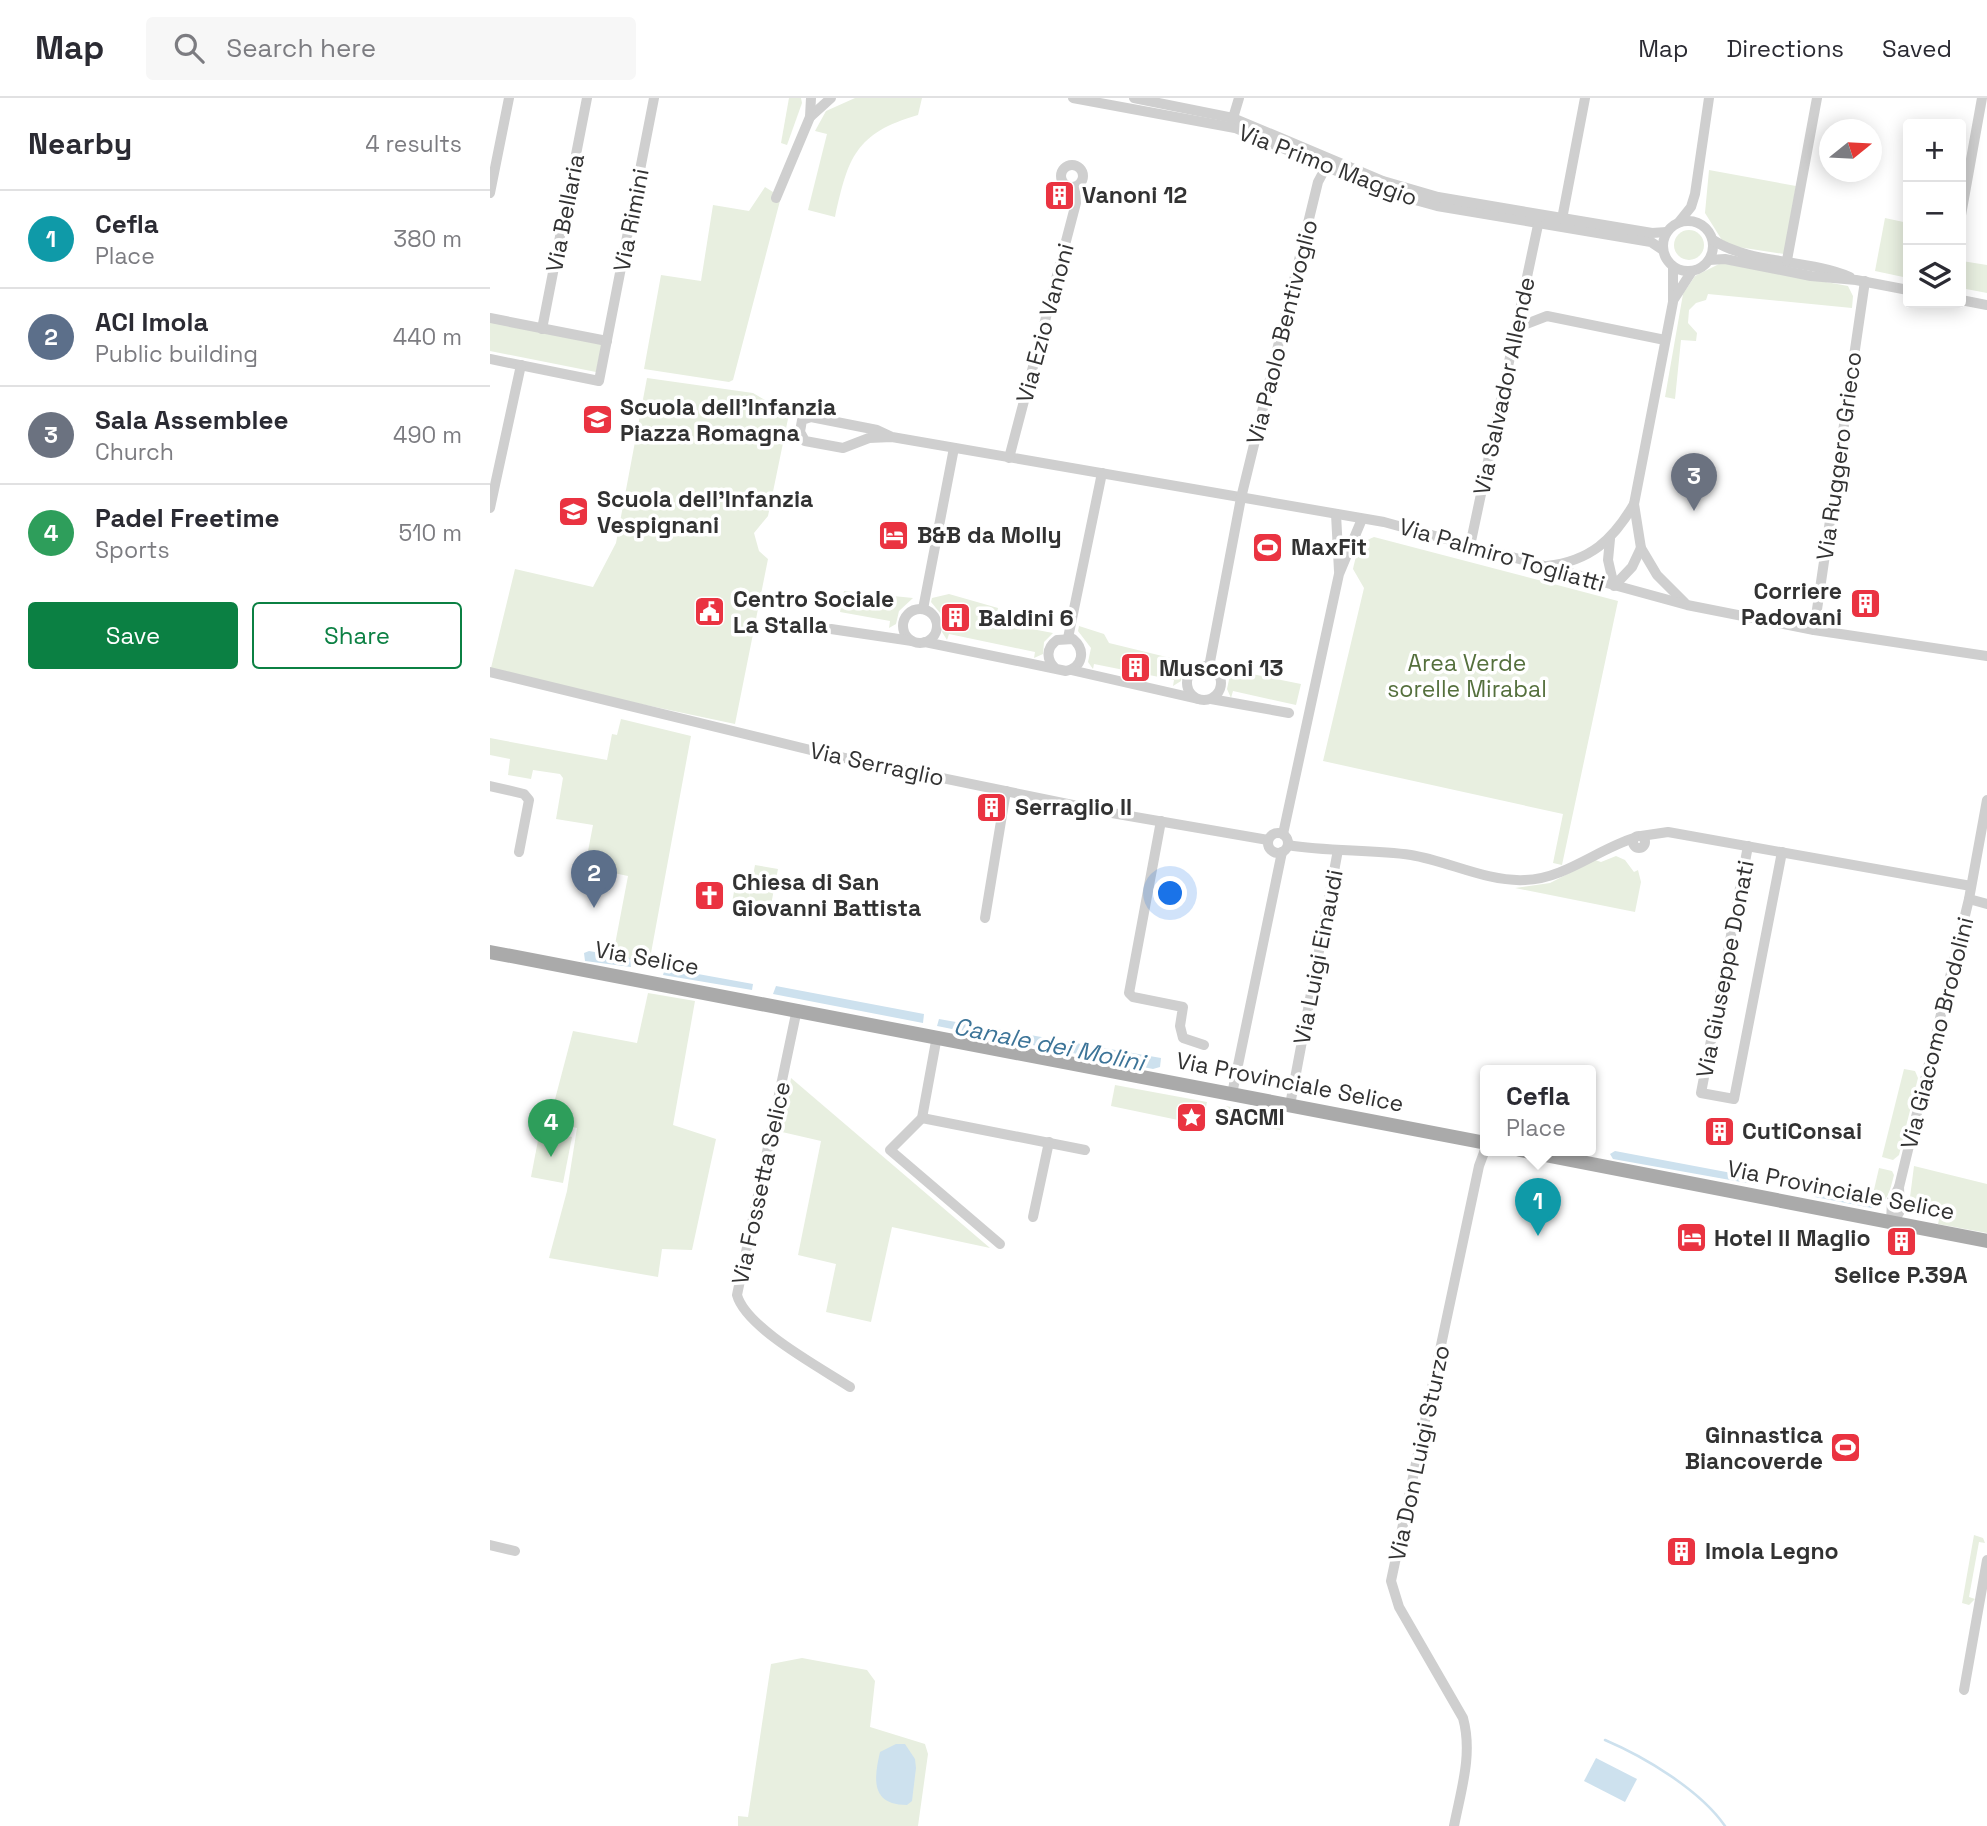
<!DOCTYPE html>
<html lang="en">
<head>
<meta charset="utf-8">
<style>
	:root { --surface:#fff; --page:#f7f7f7; --text:#2b2b33; --muted:#7c7c81; --line:#e1e1e2; --accent:#0b8043 }
	body { margin:0; font-family:"Space Grotesk",sans-serif; background:var(--page); color:var(--text) }
	.controls { position:absolute; right:21px; top:21px; display:grid; overflow:hidden; border-radius:7px; box-shadow:0 4px 18px #0003 }
	.controls button { width:63px; height:63px; display:grid; place-items:center; padding:0; border:0; border-bottom:2px solid var(--line); background:var(--surface); color:var(--text); font:35px sans-serif }
	.compass { position:absolute; left:1329px; top:21px; width:63px; height:63px; border-radius:50%; background:var(--surface); box-shadow:0 4px 18px #0003; rotate:72deg }
	.you { position:absolute; left:681px; top:796px; width:24px; height:24px; margin:-18px; border:5px solid #fff; border-radius:50%; background:#1a73e8; box-shadow:0 0 0 10px #1a73e833 }
	.badge { display:grid; place-items:center; width:46px; height:46px; border-radius:50%; background:var(--accent); color:#fff; font-size:23px; font-weight:700 }
	.pin { position:absolute; translate:-50% -58px; filter:drop-shadow(0 2px 4px #0008) }
	.pin::after { content:''; position:absolute; top:37px; width:24px; height:21px; background:inherit; clip-path:polygon(0 0,100% 0,50% 100%) }
	.popup { position:absolute; left:990px; top:967px; width:116px; height:91px; box-sizing:border-box; display:grid; place-content:center; border-radius:7px; background:var(--surface); filter:drop-shadow(0 2px 5px #0005); font-size:23px; white-space:nowrap; color:var(--muted) }
	.popup b { font-size:26px; color:var(--text) }
	.popup::after { content:''; position:absolute; left:50%; top:100%; margin-left:-14px; border:14px solid transparent; border-top-color:var(--surface) }
	.list { margin:0; padding:0; list-style:none }
	h2 { display:flex; justify-content:space-between; align-items:center; height:91px; margin:0; padding:0 28px; font-size:30px }
	h2 small { font-size:23px; font-weight:400; color:var(--muted) }
	.list li { display:grid; grid-template-columns:46px 1fr auto; gap:21px; align-items:center; box-sizing:border-box; height:98px; padding:0 28px; border-top:2px solid var(--line) }
	.list b { display:block; font-size:26px; white-space:nowrap }
	.list p { margin:0; font-size:23px; white-space:nowrap; color:var(--muted) }
	.list em { font-size:23px; font-style:normal; color:var(--muted) }
	.actions { display:flex; gap:14px; padding:21px 28px }
	.actions a { flex:1; padding:16px 0; border:2px solid var(--accent); border-radius:7px; text-align:center; font-size:24px; color:var(--accent) }
	.actions .main { background:var(--accent); color:#fff }
	.icon { flex:none; width:38px; height:38px; fill:none; stroke:currentColor; stroke-width:2; stroke-linecap:round; stroke-linejoin:round }
	.map { position:relative; flex:none; width:1497px; height:1728px; overflow:hidden }
	header { display:flex; align-items:center; gap:42px; box-sizing:border-box; height:98px; padding:0 35px; background:var(--surface); border-bottom:2px solid var(--line) }
	header strong { font-size:33px }
	nav { display:flex; gap:38px; margin-inline-start:auto; font-size:24px }
	.search { width:490px; height:63px; background:var(--page); display:flex; align-items:center; gap:18px; box-sizing:border-box; padding:0 24px; border-radius:7px; color:var(--muted); font-size:26px }
	main { display:flex }
	aside { flex:1; background:var(--surface) }
	.map>svg:first-child { display:block }
	.green { fill:#e8efe0 }
	.water { fill:#cde1ee }
	.lines { fill:none; stroke-linecap:round; stroke-linejoin:round }
	.stream { stroke:#cde1ee; stroke-width:2.5 }
	.minor { stroke:#cfcfcf; stroke-width:10 }
	.major { stroke:#aaa; stroke-width:14 }
	.labels { text-anchor:middle; dominant-baseline:central; stroke-width:7; stroke-linejoin:round; paint-order:stroke }
	.street-label { font-size:23px; fill:#323232; stroke:#fff }
	.poi-label { font-size:23px; font-weight:bold; fill:#323232; stroke:#fff; text-anchor:start }
	.park-label { font-size:23px; fill:#55703d; stroke:#fff }
	.water-label { font-size:24px; font-style:italic; fill:#3c7498; stroke:#fff }
</style>
</head>
<body>
<header>
<strong>Map</strong>
<div class="search"><svg class="icon" aria-label="search" viewBox="0 0 24 24"><circle cx="10" cy="10" r="6"/><path d="M15 15l6 6"/></svg>Search here</div>
<nav><a>Map</a><a>Directions</a><a>Saved</a></nav>
</header>
<main>
<aside>
<h2>Nearby<small>4 results</small></h2>
<ul class="list">
<li><span class="badge" style="background:#0f9aa8">1</span><div><b>Cefla</b><p>Place</p></div><em>380 m</em></li>
<li><span class="badge" style="background:#5c6f8a">2</span><div><b>ACI Imola</b><p>Public building</p></div><em>440 m</em></li>
<li><span class="badge" style="background:#6b7280">3</span><div><b>Sala Assemblee</b><p>Church</p></div><em>490 m</em></li>
<li><span class="badge" style="background:#2e9e5b">4</span><div><b>Padel Freetime</b><p>Sports</p></div><em>510 m</em></li>
</ul>
<div class="actions"><a class="main">Save</a><a>Share</a></div>
</aside>
<div class="map">
<svg width="1497" height="1728" viewBox="0 0 1497 1728">
	<rect width="100%" height="100%" fill="#fff"/>
	<g class="green">
		<path d="M 299,0 L 311,0 L 312,5 L 297,47 L 291,45 Z"/>
		<path d="M 365,0 L 432,0 L 428,17 C 365,35 358,60 345,119 L 318,112 L 337,36 L 325,33 L 336,13 Z"/>
		<path d="M 1219,72 L 1306,88 L 1294,156 L 1235,147 L 1215,115 Z"/>
		<path d="M 275,89 L 291,99 L 243,282 L 239,284 L 154,271 L 171,177 L 211,183 L 223,107 L 259,113 Z"/>
		<path d="M 1395,120 L 1418,125 L 1418,180 L 1385,173 Z"/>
		<circle cx="1199" cy="147" r="15"/>
		<path d="M 1472,163 L 1497,167 L 1497,195 L 1471,190 Z"/>
		<path d="M 1231,165 L 1358,188 L 1363,198 L 1362,210 L 1218,196 L 1216,202 L 1206,205 L 1199,212 L 1198,225 L 1207,235 L 1206,243 L 1191,242 L 1185,301 L 1175,299 L 1193,196 L 1205,178 Z"/>
		<path d="M 0,224 L 112,246 L 106,274 L 0,253 Z"/>
		<path d="M 157,280 L 263,295 L 299,316 L 278,418 L 264,435 L 269,453 L 278,461 L 245,626 L 0,574 L 25,471 L 103,489 L 126,445 Z"/>
		<path d="M 884,439 L 1128,503 L 1072,767 L 1063,765 L 1073,716 L 833,663 L 874,490 L 863,471 C 867,455 868,445 884,439 Z"/>
		<path d="M 354,493 L 423,500 L 409,513 L 406,526 L 399,530 L 400,523 L 350,514 Z"/>
		<path d="M 459,496 L 508,510 L 505,524 L 563,535 L 554,544 L 553,556 L 544,560 L 545,554 L 459,536 L 457,542 L 452,534 L 455,521 L 441,504 L 442,500 Z"/>
		<path d="M 589,528 L 614,536 L 619,545 L 701,565 L 693,572 L 691,583 L 683,588 L 684,582 L 604,566 L 603,571 L 598,564 L 601,550 L 588,533 Z"/>
		<path d="M 737,571 L 811,586 L 806,607 L 743,593 L 741,600 L 737,591 L 740,577 Z"/>
		<path d="M 131,621 L 201,638 L 159,866 L 123,857 L 138,778 L 95,769 L 103,727 L 66,721 L 73,680 L 70,676 L 43,672 L 41,681 L 18,677 L 20,661 L 0,657 L 0,640 L 117,662 L 122,636 L 127,637 Z"/>
		<path d="M 1126,758 L 1135,762 L 1144,774 L 1148,772 L 1151,784 L 1145,814 L 1025,790 L 1060,785 L 1105,762 L 1111,764 Z"/>
		<path d="M 265,767 L 288,771 L 279,817 L 256,813 L 257,807 L 242,805 L 246,782 L 260,784 L 259,799 Z"/>
		<path d="M 158,895 L 205,903 L 183,1027 L 226,1041 L 202,1152 L 172,1151 L 168,1179 L 59,1160 L 77,1093 L 87,1030 L 59,1024 L 83,933 L 147,945 Z"/>
		<path d="M 1414,971 L 1425,973 L 1428,980 L 1409,1057 L 1403,1062 L 1392,1059 Z"/>
		<path d="M 301,980 L 500,1150 L 402,1129 L 381,1224 L 336,1214 L 346,1166 L 308,1157 L 331,1043 L 292,1034 Z"/>
		<path d="M 625,987 L 717,1004 L 712,1027 L 621,1008 Z"/>
		<path d="M 736,1008 L 793,1020 L 790,1032 L 740,1022 L 739,1027 L 732,1026 Z"/>
		<path d="M 50,1032 L 82,1039 L 73,1085 L 41,1079 Z"/>
		<path d="M 1424,1068 L 1497,1086 L 1497,1135 L 1448,1126 L 1451,1113 L 1419,1107 Z"/>
		<path d="M 1389,1070 L 1402,1073 L 1404,1077 C 1400,1092 1398,1106 1382,1110 L 1383,1101 L 1326,1091 L 1327,1085 L 1383,1096 Z"/>
		<path d="M 1484,1437 L 1493,1440 L 1495,1445 L 1489,1444 L 1479,1499 L 1485,1501 L 1479,1507 L 1472,1505 Z"/>
		<path d="M 312,1560 L 377,1572 L 385,1583 L 380,1629 L 435,1646 L 438,1656 L 428,1728 L 248,1728 L 248,1718 L 258,1719 L 281,1566 Z"/>
	</g>
	<g class="water">
		<path d="M 99,853 L 140,860 L 141,869 L 95,863 L 94,855 Z"/>
		<path d="M 175,870 L 263,886 L 262,892 L 173,877 Z"/>
		<path d="M 286,888 L 434,916 L 433,925 L 283,896 Z"/>
		<path d="M 449,921 L 671,960 L 670,969 L 663,971 L 447,928 Z"/>
		<path d="M 1125,1053 L 1268,1080 L 1268,1087 L 1123,1061 L 1120,1056 Z"/>
		<path d="M 1326,1091 L 1383,1101 L 1382,1110 L 1325,1099 Z"/>
		<path d="M 406,1646 L 415,1646 L 425,1661 L 426,1670 L 422,1703 L 417,1707 C 380,1707 384,1680 390,1654 Z"/>
		<path d="M 1106,1660 L 1147,1681 L 1135,1704 L 1094,1683 Z"/>
	</g>
	<g class="lines">
		<path class="stream" d="M 1115,1642 C 1155,1659 1210,1692 1235,1728"/>
		<g class="minor">
			<path d="M 583,0 L 745,30 L 896,94 L 947,108 L 1161,144 L 1173,152"/>
			<path d="M 644,0 L 743,20 L 893,83 L 948,99 L 1162,135 L 1177,134"/>
			<path d="M 320,19 L 341,0"/>
			<path d="M 743,20 L 749,0"/>
			<circle cx="582" cy="78" r="11"/>
			<path d="M 0,95 L 19,0"/>
			<path d="M 286,100 L 320,19 L 321,0"/>
			<path d="M 1471,117 L 1492,0"/>
			<path d="M 1072,121 L 1095,0"/>
			<circle cx="1198" cy="148" r="25"/>
			<path d="M 1189,124 L 1201,109 L 1205,96 L 1219,0"/>
			<path d="M 1223,142 C 1259,166 1318,161 1360,179"/>
			<path d="M 1219,162 L 1235,161 L 1321,178 L 1366,182 L 1418,192"/>
			<path d="M 1297,162 L 1327,0"/>
			<path d="M 1183,169 L 1183,204 L 1144,406 L 1151,450 L 1167,477 L 1195,505"/>
			<path d="M 1184,201 L 1202,173"/>
			<path d="M 1471,202 L 1497,207"/>
			<path d="M 0,220 L 117,243"/>
			<path d="M 1026,230 L 1057,218 L 1175,242"/>
			<path d="M 52,231 L 97,0"/>
			<path d="M 0,261 L 109,283 L 164,0"/>
			<path d="M 402,339 L 387,332 L 321,319 L 312,322 L 310,334 L 315,343 L 353,350 L 379,340 L 402,339 L 894,424 L 1197,507 L 1324,532 L 1497,558"/>
			<path d="M 519,360 L 586,105 L 585,89"/>
			<path d="M 0,410 L 31,267"/>
			<path d="M 846,416 L 849,473"/>
			<path d="M 1120,441 L 1118,462 L 1124,488 L 1142,469 L 1151,450"/>
			<path d="M 980,448 L 1048,127"/>
			<path d="M 1057,468 C 1100,463 1123,442 1144,406"/>
			<circle cx="430" cy="528" r="17"/>
			<path d="M 433,511 L 464,350"/>
			<path d="M 341,531 L 422,543"/>
			<path d="M 1324,532 L 1375,183"/>
			<path d="M 578,540 L 612,375"/>
			<path d="M 435,544 L 576,573 C 593,569 596,552 583,541 L 567,542 C 556,550 556,561 565,570"/>
			<circle cx="714" cy="585" r="17"/>
			<path d="M 719,569 L 751,400 L 828,84 L 836,69"/>
			<path d="M 581,572 L 708,601"/>
			<path d="M 0,574 L 345,658 L 622,715 L 778,742"/>
			<path d="M 721,601 L 799,615"/>
			<path d="M 0,688 L 34,696 L 39,702 L 29,754"/>
			<path d="M 671,723 L 639,895 L 643,899 L 693,909 L 690,928 L 693,940 L 714,947"/>
			<circle cx="788" cy="745" r="10"/>
			<path d="M 793,736 L 849,476 L 872,421"/>
			<path d="M 1151,738 L 1178,734 L 1481,788"/>
			<circle cx="1149" cy="744" r="6"/>
			<path d="M 798,747 C 838,754 880,751 921,757 C 958,763 997,784 1035,782 C 1074,781 1108,751 1144,740"/>
			<path d="M 1258,748 L 1211,995 L 1244,1001 L 1292,754"/>
			<path d="M 1479,801 L 1497,806"/>
			<path d="M 495,820 L 516,693"/>
			<path d="M 307,911 L 247,1197 C 256,1230 331,1270 360,1289"/>
			<path d="M 447,938 L 432,1020 L 400,1052 L 510,1146"/>
			<path d="M 742,996 L 792,754"/>
			<path d="M 800,1007 L 848,752"/>
			<path d="M 432,1020 L 595,1052"/>
			<path d="M 543,1119 L 559,1044"/>
			<path d="M 1401,1125 L 1402,1102 L 1409,1089 L 1479,801 L 1497,702"/>
			<path d="M 1403,1125 L 1410,1113 L 1409,1089"/>
			<path d="M 0,1447 L 25,1453"/>
			<path d="M 1474,1592 L 1497,1462"/>
			<path d="M 964,1728 C 971,1692 983,1656 973,1620 L 909,1509 L 901,1483 L 989,1068 L 996,1049"/>
		</g>
		<g class="major">
			<path d="M 0,854 L 996,1045"/>
			<path d="M 1030,1052 L 1497,1143"/>
		</g>
	</g>
	<defs>
		<symbol id="building-square" viewBox="-11 -11 22 22"><rect x="-9" y="-9" width="18" height="18" rx="4" fill="#ea3341" stroke="#fff"/><path d="M-4-6H4V6H1V3H-1V6H-4ZM-2.5-4.3h1.7v1.8h-1.7ZM.8-4.3h1.7v1.8H.8ZM-2.5-1h1.7V.8h-1.7ZM.8-1h1.7V.8H.8Z" fill="#fff"/></symbol>
		<symbol id="school-square" viewBox="-11 -11 22 22"><rect x="-9" y="-9" width="18" height="18" rx="4" fill="#ea3341" stroke="#fff"/><path d="M0-5L7-2L0 1L-7-2ZM-4 1L0 2.5L4 1V4Q0 6-4 4Z" fill="#fff"/></symbol>
		<symbol id="hotel-square" viewBox="-11 -11 22 22"><rect x="-9" y="-9" width="18" height="18" rx="4" fill="#ea3341" stroke="#fff"/><path d="M-6-4.5h1.5V1H6V5H4.5V3h-9V5H-6ZM-4 0a1.8 1.8 0 1 1 3.6 0ZM.5 0V-2.5h3Q6-2.5 6 0Z" fill="#fff"/></symbol>
		<symbol id="stadium-square" viewBox="-11 -11 22 22"><rect x="-9" y="-9" width="18" height="18" rx="4" fill="#ea3341" stroke="#fff"/><path d="M0-5a6.5 5 0 1 0 0 10a6.5 5 0 1 0 0-10ZM-3.5-1.8h7v3.6h-7Z" fill="#fff"/></symbol>
		<symbol id="civic-square" viewBox="-11 -11 22 22"><rect x="-9" y="-9" width="18" height="18" rx="4" fill="#ea3341" stroke="#fff"/><path d="M-.6-6.5H3V-4.5H.6V-3L4-1V1h2V6H-6V1h2V-1L-.6-3ZM-1.2 2.5V6h2.4V2.5Z" fill="#fff"/></symbol>
		<symbol id="church-square" viewBox="-11 -11 22 22"><rect x="-9" y="-9" width="18" height="18" rx="4" fill="#ea3341" stroke="#fff"/><path d="M-1.2-6h2.4v3.5h3.3v2.4h-3.3V6h-2.4V-.1h-3.3v-2.4h3.3Z" fill="#fff"/></symbol>
		<symbol id="sight-square" viewBox="-11 -11 22 22"><rect x="-9" y="-9" width="18" height="18" rx="4" fill="#ea3341" stroke="#fff"/><path d="M0-6L1.8-2.2L6-1.7L2.9 1.2L3.7 5.4L0 3.3L-3.7 5.4L-2.9 1.2L-6-1.7L-1.8-2.2Z" fill="#fff"/></symbol>
	</defs>
	<g fill-rule="evenodd">
		<use href="#building-square" x="552" y="80" width="35" height="35"/>
		<use href="#school-square" x="90" y="304" width="35" height="35"/>
		<use href="#school-square" x="66" y="396" width="35" height="35"/>
		<use href="#hotel-square" x="386" y="420" width="35" height="35"/>
		<use href="#stadium-square" x="760" y="432" width="35" height="35"/>
		<use href="#building-square" x="1358" y="488" width="35" height="35"/>
		<use href="#civic-square" x="202" y="496" width="35" height="35"/>
		<use href="#building-square" x="448" y="502" width="35" height="35"/>
		<use href="#building-square" x="628" y="552" width="35" height="35"/>
		<use href="#building-square" x="484" y="692" width="35" height="35"/>
		<use href="#church-square" x="202" y="780" width="35" height="35"/>
		<use href="#sight-square" x="684" y="1002" width="35" height="35"/>
		<use href="#building-square" x="1212" y="1016" width="35" height="35"/>
		<use href="#hotel-square" x="1184" y="1122" width="35" height="35"/>
		<use href="#building-square" x="1394" y="1126" width="35" height="35"/>
		<use href="#stadium-square" x="1338" y="1332" width="35" height="35"/>
		<use href="#building-square" x="1174" y="1436" width="35" height="35"/>
	</g>
	<g class="labels">
		<g class="street-label">
			<text transform="translate(838 67) rotate(21)">Via Primo Maggio</text>
			<text transform="translate(75 115) rotate(-79)">Via Bellaria</text>
			<text transform="translate(141 122) rotate(-79)">Via Rimini</text>
			<text transform="translate(555 225) rotate(-75)">Via Ezio Vanoni</text>
			<text transform="translate(792 234) rotate(-76)">Via Paolo Bentivoglio</text>
			<text transform="translate(1014 288) rotate(-78)">Via Salvador Allende</text>
			<text transform="translate(1349 358) rotate(-82)">Via Ruggero Grieco</text>
			<text transform="translate(1012 457) rotate(16)">Via Palmiro Togliatti</text>
			<text transform="translate(387 666) rotate(12)">Via Serraglio</text>
			<text transform="translate(828 859) rotate(-79)">Via Luigi Einaudi</text>
			<text transform="translate(157 860) rotate(10)">Via Selice</text>
			<text transform="translate(1235 871) rotate(-79)">Via Giuseppe Donati</text>
			<text transform="translate(1447 935) rotate(-76)">Via Giacomo Brodolini</text>
			<text transform="translate(800 984) rotate(11)">Via Provinciale Selice</text>
			<text transform="translate(271 1085) rotate(-78)">Via Fossetta Selice</text>
			<text transform="translate(1351 1092) rotate(11)">Via Provinciale Selice</text>
			<text transform="translate(929 1355) rotate(-78)">Via Don Luigi Sturzo</text>
		</g>
		<g class="poi-label">
			<text x="592" y="97">Vanoni 12</text>
			<text x="130" y="309">Scuola dell'Infanzia<tspan x="130" dy="26">Piazza Romagna</tspan></text>
			<text x="107" y="401">Scuola dell'Infanzia<tspan x="107" dy="26">Vespignani</tspan></text>
			<text x="427" y="437">B&amp;B da Molly</text>
			<text x="801" y="449">MaxFit</text>
			<text x="1352" y="493" text-anchor="end">Corriere<tspan x="1352" dy="26">Padovani</tspan></text>
			<text x="243" y="501">Centro Sociale<tspan x="243" dy="26">La Stalla</tspan></text>
			<text x="488" y="520">Baldini 6</text>
			<text x="669" y="570">Musconi 13</text>
			<text x="525" y="709">Serraglio II</text>
			<text x="242" y="784">Chiesa di San<tspan x="242" dy="26">Giovanni Battista</tspan></text>
			<text x="725" y="1019">SACMI</text>
			<text x="1252" y="1033">CutiConsai</text>
			<text x="1224" y="1140">Hotel Il Maglio</text>
			<text x="1411" y="1177" text-anchor="middle">Selice P.39A</text>
			<text x="1333" y="1337" text-anchor="end">Ginnastica<tspan x="1333" dy="26">Biancoverde</tspan></text>
			<text x="1215" y="1453">Imola Legno</text>
		</g>
		<g class="park-label">
			<text x="977" y="565">Area Verde<tspan x="977" dy="26">sorelle Mirabal</tspan></text>
		</g>
		<g class="water-label">
			<text transform="translate(559 946) rotate(11)">Canale dei Molini</text>
		</g>
	</g>
</svg>
<div class="controls">
<button>+</button>
<button>−</button>
<button><svg class="icon" aria-label="layers" viewBox="0 0 24 24"><path d="M12 4l9 5-9 5-9-5zM3 14l9 5 9-5"/></svg></button>
</div>
<svg class="compass" viewBox="-18 -18 36 36"><path d="M0-13l5 13h-10z" fill="#e53935"/><path d="M0 13l5-13h-10z" fill="#7c7c81"/></svg>
<div class="you"></div>
<div class="pin badge" style="left:1048px;top:1138px;background:#0f9aa8">1</div>
<div class="popup"><b>Cefla</b>Place</div>
<div class="pin badge" style="left:104px;top:810px;background:#5c6f8a">2</div>
<div class="pin badge" style="left:1204px;top:413px;background:#6b7280">3</div>
<div class="pin badge" style="left:61px;top:1059px;background:#2e9e5b">4</div>
</div>
</main>
</body>
</html>
